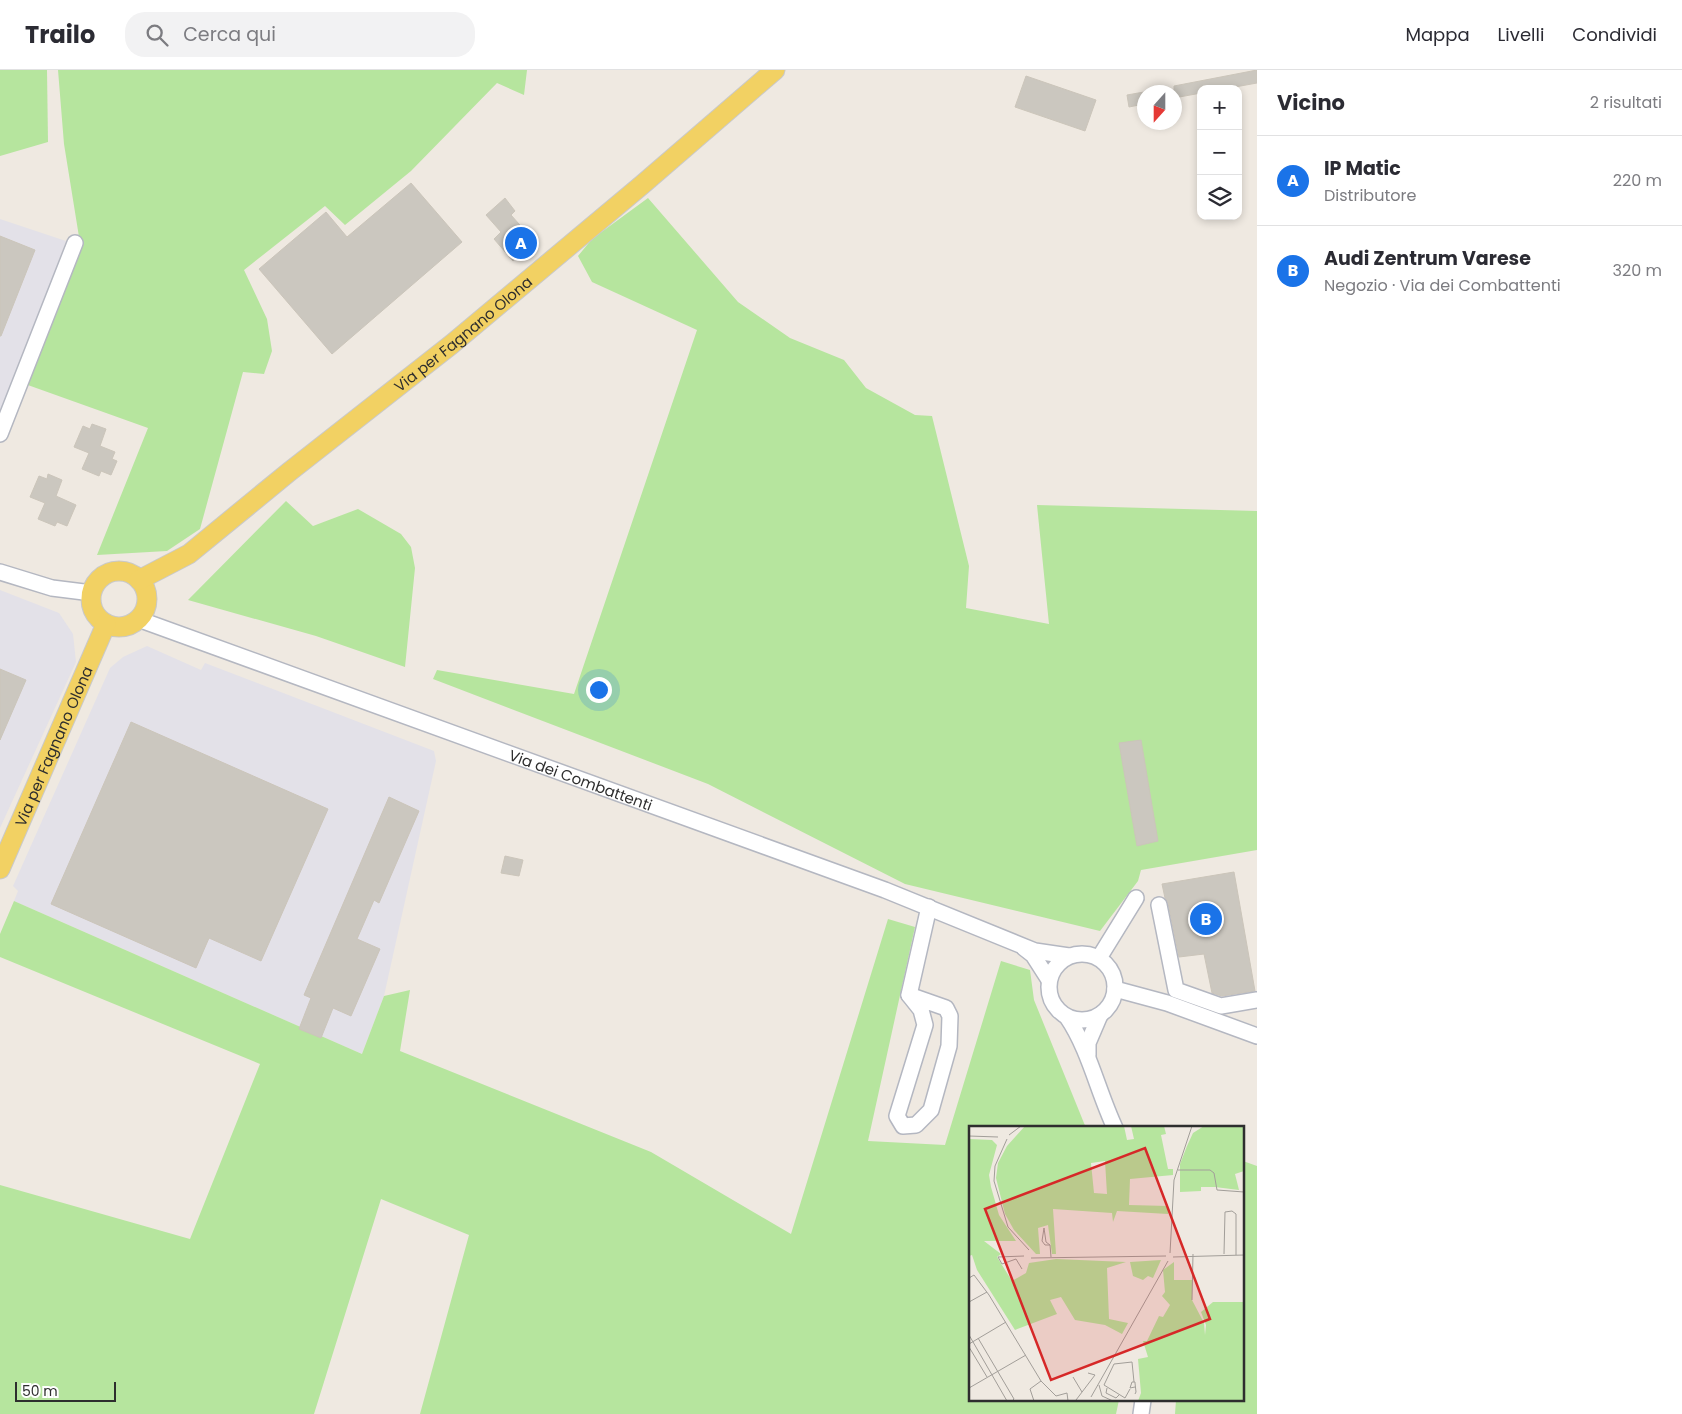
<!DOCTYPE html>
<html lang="it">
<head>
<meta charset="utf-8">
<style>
	:root { --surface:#fff; --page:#f2f2f3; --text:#2b2b33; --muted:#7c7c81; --line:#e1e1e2; --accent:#1a73e8 }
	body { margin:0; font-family:Poppins,sans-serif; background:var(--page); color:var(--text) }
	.controls { position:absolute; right:15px; top:15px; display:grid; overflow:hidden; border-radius:10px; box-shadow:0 2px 8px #0003 }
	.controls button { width:45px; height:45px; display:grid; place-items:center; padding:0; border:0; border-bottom:1px solid var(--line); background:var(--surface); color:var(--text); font:25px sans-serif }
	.compass { position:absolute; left:1137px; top:15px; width:45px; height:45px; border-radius:50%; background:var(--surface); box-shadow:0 2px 8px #0003; rotate:201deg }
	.scale { position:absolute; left:15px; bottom:12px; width:101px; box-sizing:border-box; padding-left:5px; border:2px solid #2e2e2e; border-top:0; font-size:14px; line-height:18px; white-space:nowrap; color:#2e2e2e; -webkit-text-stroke:4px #fff; paint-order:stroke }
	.you { position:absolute; left:598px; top:619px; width:18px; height:18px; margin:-12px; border:4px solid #fff; border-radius:50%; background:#1a73e8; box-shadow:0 0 0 8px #1a73e833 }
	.badge { display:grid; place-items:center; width:32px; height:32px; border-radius:50%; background:var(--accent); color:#fff; font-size:16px; font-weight:700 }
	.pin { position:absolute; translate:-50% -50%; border:2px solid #fff; box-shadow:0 1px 5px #0006 }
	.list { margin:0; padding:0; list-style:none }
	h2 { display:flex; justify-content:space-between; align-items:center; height:65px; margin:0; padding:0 20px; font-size:21px }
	h2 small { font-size:16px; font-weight:400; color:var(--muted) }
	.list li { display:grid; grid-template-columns:32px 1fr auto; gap:15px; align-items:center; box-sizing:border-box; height:90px; padding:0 20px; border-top:1px solid var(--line) }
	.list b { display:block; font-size:19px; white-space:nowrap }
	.list p { margin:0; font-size:16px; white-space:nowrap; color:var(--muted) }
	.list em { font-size:16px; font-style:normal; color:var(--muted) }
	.icon { flex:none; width:28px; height:28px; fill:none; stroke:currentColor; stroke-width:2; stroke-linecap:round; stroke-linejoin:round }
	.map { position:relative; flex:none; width:1257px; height:1344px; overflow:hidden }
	header { display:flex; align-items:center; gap:30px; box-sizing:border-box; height:70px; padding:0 25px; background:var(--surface); border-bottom:1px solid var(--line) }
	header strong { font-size:24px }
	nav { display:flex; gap:28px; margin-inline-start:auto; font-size:18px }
	.search { width:350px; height:45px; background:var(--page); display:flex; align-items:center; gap:12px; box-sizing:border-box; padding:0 18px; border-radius:20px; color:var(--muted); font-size:19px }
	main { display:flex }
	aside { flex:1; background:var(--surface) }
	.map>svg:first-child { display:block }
	.industrial { fill:#e3e1e8 }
	.green { fill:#b6e59e }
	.building { fill:#cbc7bf; stroke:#cbc5ba }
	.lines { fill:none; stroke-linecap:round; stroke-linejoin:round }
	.minor-casing { stroke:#b4b7c1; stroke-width:18 }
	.major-casing { stroke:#c9c9c9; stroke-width:21 }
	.minor { stroke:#fff; stroke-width:15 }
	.major { stroke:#f2d163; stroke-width:19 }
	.labels { text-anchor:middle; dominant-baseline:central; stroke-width:4; stroke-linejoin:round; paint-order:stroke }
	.street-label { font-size:15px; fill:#2e2e2e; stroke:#fff }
	.inset-road { fill:none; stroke:#a29e99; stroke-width:1 }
	.view { fill:#d62828; fill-opacity:0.15; stroke:#d62828; stroke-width:2.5 }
	.inset-edge { fill:none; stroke:#2e2e2e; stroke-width:2.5 }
</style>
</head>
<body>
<header>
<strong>Trailo</strong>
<div class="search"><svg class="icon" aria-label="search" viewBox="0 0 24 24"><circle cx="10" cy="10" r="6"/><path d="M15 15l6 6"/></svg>Cerca qui</div>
<nav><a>Mappa</a><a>Livelli</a><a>Condividi</a></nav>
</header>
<main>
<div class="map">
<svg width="1257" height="1344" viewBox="0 0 1257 1344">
	<rect width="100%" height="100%" fill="#efe9e1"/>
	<g class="industrial">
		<path d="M 0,149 L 66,171 L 0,348 Z"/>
		<path d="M 0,520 L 59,543 L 73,564 L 76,592 L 0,758 Z"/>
		<path d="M 147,576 L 201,600 L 205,593 L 434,681 L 436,691 L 384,926 L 362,984 L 14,831 L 18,821 L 13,816 L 110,598 L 123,587 Z"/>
	</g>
	<g class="green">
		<path d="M 0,0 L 47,0 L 48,72 L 0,86 Z"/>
		<path d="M 58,0 L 527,0 L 524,25 L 497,13 L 411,101 L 345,155 L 325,136 L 244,200 L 267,249 L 272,281 L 264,304 L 243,302 L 200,459 L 167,481 L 97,485 L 148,358 L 25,314 L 80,173 L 64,74 Z"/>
		<path d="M 648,128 L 738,232 L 790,268 L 844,290 L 866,318 L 915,345 L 932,346 L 969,496 L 966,538 L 1049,554 L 1037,435 L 1257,441 L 1257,780 L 1141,800 L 1138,811 L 1100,861 L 905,814 L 708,714 L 433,609 L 437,600 L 574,624 L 697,260 L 592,212 L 578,186 L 592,169 Z"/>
		<path d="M 286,431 L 313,456 L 358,439 L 401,464 L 411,477 L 415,498 L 405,597 L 316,566 L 188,530 Z"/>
		<path d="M 14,831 L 362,984 L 384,926 L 410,920 L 400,981 L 651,1082 L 791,1164 L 888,849 L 915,857 L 868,1071 L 945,1075 L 1001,891 L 1030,900 L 1034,930 L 1086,1058 L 971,1058 L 971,1330 L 1119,1330 L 1116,1344 L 420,1344 L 469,1165 L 381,1129 L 314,1344 L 0,1344 L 0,1115 L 190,1169 L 260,994 L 0,887 L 0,864 Z"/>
		<path d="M 1243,1091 L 1257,1096 L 1257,1344 L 1175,1344 L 1176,1330 L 1243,1330 Z"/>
	</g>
	<g class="building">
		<path d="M 1257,0 L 1257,13 L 1224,19 L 1201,19 L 1201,23 L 1174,28 L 1174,16 Z"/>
		<path d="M 1026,6 L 1096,30 L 1085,61 L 1015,37 Z"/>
		<path d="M 1144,22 L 1144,34 L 1129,37 L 1127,25 Z"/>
		<path d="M 411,113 L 462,172 L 332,284 L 259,199 L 326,142 L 347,167 Z"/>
		<path d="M 505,128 L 515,141 L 511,145 L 535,172 L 513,191 L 494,169 L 501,162 L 486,145 Z"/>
		<path d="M 0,166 L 35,180 L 1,266 L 0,266 Z"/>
		<path d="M 92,354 L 106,359 L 100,376 L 115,382 L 112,389 L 117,391 L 111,405 L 101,401 L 99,406 L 82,399 L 89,383 L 74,377 L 83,356 L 90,359 Z"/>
		<path d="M 48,404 L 62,410 L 56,426 L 76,435 L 67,456 L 57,452 L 55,456 L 38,449 L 45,433 L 30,427 L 39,406 L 47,409 Z"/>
		<path d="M 0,599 L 26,610 L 0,670 Z"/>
		<path d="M 131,652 L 328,739 L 261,891 L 209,868 L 196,898 L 51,834 Z"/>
		<path d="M 1141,670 L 1158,771 L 1137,776 L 1119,673 Z"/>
		<path d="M 389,727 L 419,741 L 379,833 L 374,830 L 357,869 L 380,879 L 351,946 L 333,938 L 321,968 L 299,959 L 311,928 L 304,925 Z"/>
		<path d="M 505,786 L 523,790 L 519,806 L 501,803 Z"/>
		<path d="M 1234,802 L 1255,921 L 1222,926 L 1212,923 L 1204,884 L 1179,887 L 1168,833 L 1165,828 L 1162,814 Z"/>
	</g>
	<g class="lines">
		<defs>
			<g id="minor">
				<path d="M 0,364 L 75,173"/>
				<path d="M 0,502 L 52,518 L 92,523"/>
				<path id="s1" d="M 138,549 L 885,820 L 1035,881 L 1069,886"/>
				<path d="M 1159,835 L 1176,920 L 1221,936 L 1257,930"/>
				<path d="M 1024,878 L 1033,885 L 1049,910"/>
				<circle cx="1082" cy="917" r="33"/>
				<path d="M 1099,888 L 1136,828"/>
				<path d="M 1115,919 L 1167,933 L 1257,966"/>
				<path d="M 909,925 L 946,938 L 950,946 L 949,976 L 931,1040 L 916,1055 L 903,1056 L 897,1046 L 925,955 L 921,940 Z"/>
				<path d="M 909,925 L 929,837"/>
				<path d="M 1067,947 C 1089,979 1098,1022 1115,1058"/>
				<path d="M 1088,985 L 1088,973 L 1100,945"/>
				<path d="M 1141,1344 L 1143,1330"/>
			</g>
			<g id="major">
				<circle cx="119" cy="529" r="28"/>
				<path id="s2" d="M 139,510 L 189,484 L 289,402 L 452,274 L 643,114 L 775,0"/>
				<path id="s3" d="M 0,799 L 106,554"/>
			</g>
		</defs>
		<use href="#minor" class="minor-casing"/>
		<use href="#major" class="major-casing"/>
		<use href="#minor" class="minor"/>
		<use href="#major" class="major"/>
	</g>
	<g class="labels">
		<g class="street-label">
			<text stroke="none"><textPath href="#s2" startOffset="408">Via per Fagnano Olona</textPath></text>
			<text stroke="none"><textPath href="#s3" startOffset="134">Via per Fagnano Olona</textPath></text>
			<text stroke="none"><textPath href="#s1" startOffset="471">Via dei Combattenti</textPath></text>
		</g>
	</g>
	<g transform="translate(969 1056)">
		<rect width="275" height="275" fill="#efe9e1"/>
		<path d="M 56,0 L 155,0 L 158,14 L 165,13 L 162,0 L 195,0 L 197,8 L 192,9 L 199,43 L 204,43 L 204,49 L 161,53 L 160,79 L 199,80 L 199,88 L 148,85 L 144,96 L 143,87 L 84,83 L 87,128 L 83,128 L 79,99 L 69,102 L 71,128 L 67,128 L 45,104 L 36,88 L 27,52 L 29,37 L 38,20 ZM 136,35 L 138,68 L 125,67 L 122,37 ZM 235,0 L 275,0 L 275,45 L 266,48 L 270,64 L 246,61 L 232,61 L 232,65 L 211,66 L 211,38 L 218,20 L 224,7 ZM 0,13 L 23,14 L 28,19 L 20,49 L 22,61 L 30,89 L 47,115 L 15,115 L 32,128 L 28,131 L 43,155 L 57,147 L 60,137 L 87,133 L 157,136 L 138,142 L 140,193 L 159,197 L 153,208 L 136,199 L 106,194 L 92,171 L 81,174 L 88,188 L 46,204 L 8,144 L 3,129 L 0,130 ZM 192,134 L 184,152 L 179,150 L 174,154 L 164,150 L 161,136 ZM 205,136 L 205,154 L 223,154 L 223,174 L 235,197 L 236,209 L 237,199 L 232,186 L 244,176 L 275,176 L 275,275 L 169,275 L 172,267 L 169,233 L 179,231 L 174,215 L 178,215 L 190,190 L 194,191 L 201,179 L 193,170 L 196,166 L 194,144 Z" fill="#b6e59e" fill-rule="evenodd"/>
		<path class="inset-road" d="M 40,9 L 52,0M 0,10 L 29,11M 38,13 L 26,40 L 25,55 L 39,101 L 60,124M 209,44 L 241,44 L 245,47 L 248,64 L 275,66M 81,119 L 76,119 L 73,115 L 75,102 L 77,116 L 81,119 L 82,131M 201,127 L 205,54 L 223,0M 255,128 L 256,86 L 263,85 L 267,88 L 267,129M 204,131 L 275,129M 62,132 L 197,130M 53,143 L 47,133 L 33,138 L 29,131 L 55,130M 0,152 L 5,149 L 20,169 L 72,255 L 61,263 L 65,275M 223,174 L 224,128M 0,176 L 18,166M 0,209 L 38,275M 9,212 L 45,273 L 43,275M 0,218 L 37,196M 0,221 L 18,251M 104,251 L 113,266M 72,255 L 87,270 L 98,267 L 99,275M 130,259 L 133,270 L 144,275M 166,261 L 161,262 L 163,256 L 166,256 L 166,257 L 167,266 L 166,268M 0,262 L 57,229M 138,262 L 137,267 L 147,272 L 150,269M 161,263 L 156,272 L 135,259 L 145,238 L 163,236 L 165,256M 122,271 L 199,135M 107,274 L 126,249 L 119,247"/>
		<path class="view" d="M 176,22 L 241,193 L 82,254 L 16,83 Z"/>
		<rect width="275" height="275" class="inset-edge"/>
	</g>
</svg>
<div class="controls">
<button>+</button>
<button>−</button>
<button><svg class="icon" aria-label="layers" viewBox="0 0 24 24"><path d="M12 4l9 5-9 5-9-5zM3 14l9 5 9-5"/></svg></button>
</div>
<svg class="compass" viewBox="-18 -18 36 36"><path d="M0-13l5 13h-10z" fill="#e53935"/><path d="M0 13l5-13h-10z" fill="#7c7c81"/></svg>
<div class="scale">50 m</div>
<div class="you"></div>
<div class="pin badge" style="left:521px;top:173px">A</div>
<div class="pin badge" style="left:1206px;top:849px">B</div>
</div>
<aside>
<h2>Vicino<small>2 risultati</small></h2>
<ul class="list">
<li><span class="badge">A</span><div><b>IP Matic</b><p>Distributore</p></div><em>220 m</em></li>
<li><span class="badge">B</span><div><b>Audi Zentrum Varese</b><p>Negozio · Via dei Combattenti</p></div><em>320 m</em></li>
</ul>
</aside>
</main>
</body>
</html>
